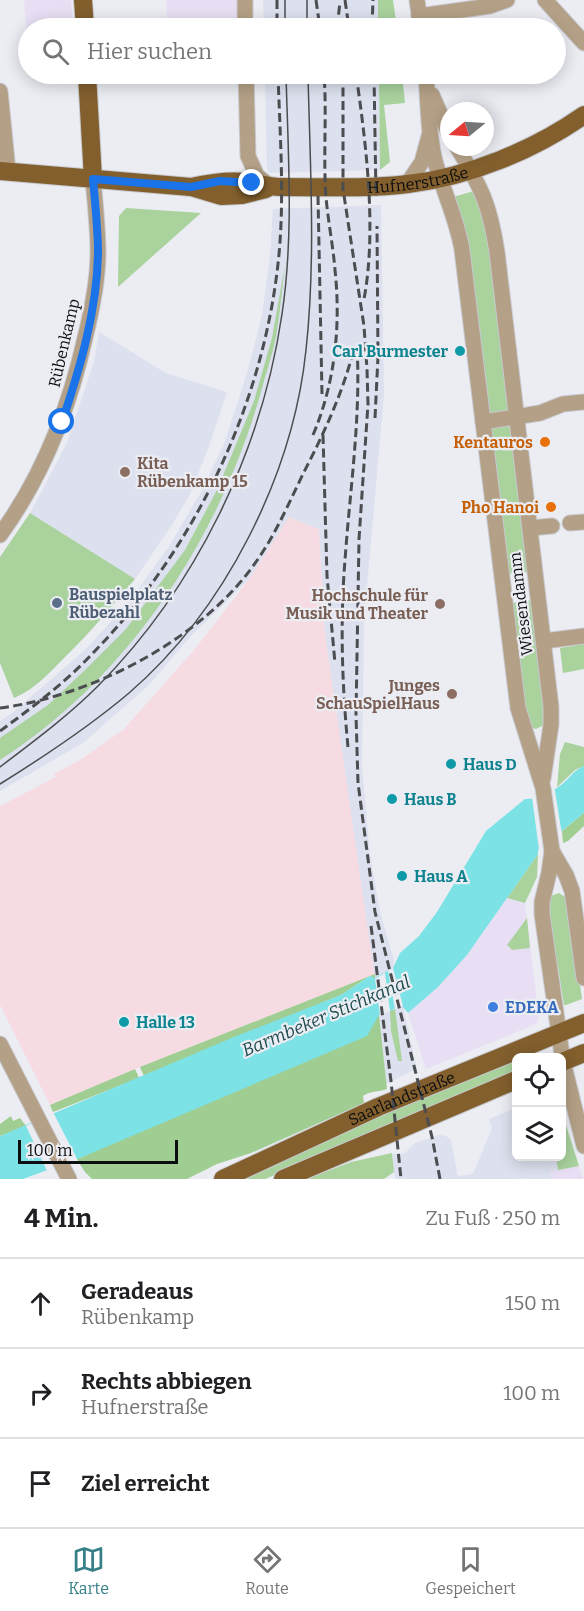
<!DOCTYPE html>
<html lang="de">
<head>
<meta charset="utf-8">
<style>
	:root { --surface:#fff; --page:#f2f2f2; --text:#202124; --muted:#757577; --line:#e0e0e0; --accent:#377f87 }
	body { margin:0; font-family:Bitter,serif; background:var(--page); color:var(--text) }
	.controls { position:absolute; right:18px; bottom:18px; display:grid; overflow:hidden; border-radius:9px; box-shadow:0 3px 15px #0003 }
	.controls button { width:54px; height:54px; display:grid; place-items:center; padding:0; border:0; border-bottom:2px solid var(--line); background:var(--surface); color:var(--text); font:30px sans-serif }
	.compass { position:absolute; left:440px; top:102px; width:54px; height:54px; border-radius:50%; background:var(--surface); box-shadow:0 3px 15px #0003; rotate:252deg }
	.scale { position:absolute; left:18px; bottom:15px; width:160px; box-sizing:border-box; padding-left:6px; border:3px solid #0c0d0f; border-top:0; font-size:16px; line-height:21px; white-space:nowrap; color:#0c0d0f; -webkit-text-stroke:4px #ebedf3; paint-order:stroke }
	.stop { position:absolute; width:18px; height:18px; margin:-14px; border:4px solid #1a73e8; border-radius:50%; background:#fff }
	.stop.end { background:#1a73e8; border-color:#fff; box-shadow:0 2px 6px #0008 }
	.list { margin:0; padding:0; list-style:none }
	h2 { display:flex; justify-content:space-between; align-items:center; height:78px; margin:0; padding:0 24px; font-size:26px }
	h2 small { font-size:20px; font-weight:400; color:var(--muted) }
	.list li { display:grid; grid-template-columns:39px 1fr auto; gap:18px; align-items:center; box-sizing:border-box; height:90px; padding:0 24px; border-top:2px solid var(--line) }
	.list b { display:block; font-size:22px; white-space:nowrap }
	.list p { margin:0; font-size:20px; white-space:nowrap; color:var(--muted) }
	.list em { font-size:20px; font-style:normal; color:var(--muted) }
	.icon { flex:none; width:33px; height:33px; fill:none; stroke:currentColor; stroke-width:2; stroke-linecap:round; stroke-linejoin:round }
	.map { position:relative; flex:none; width:584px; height:1179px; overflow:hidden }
	.search { position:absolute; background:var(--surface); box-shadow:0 3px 15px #0003; left:18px; right:18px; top:18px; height:66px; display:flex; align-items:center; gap:15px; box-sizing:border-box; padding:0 21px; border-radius:33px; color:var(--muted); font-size:22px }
	.sheet { height:348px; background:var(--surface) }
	nav { display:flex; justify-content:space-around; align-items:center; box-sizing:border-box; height:84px; border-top:2px solid var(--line); background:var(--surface); font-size:16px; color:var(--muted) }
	nav a { display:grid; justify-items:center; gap:3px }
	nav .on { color:var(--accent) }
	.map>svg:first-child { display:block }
	.commercial { fill:#e8dff4 }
	.industrial { fill:#f6dce2 }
	.built { fill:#dde0ee }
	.green { fill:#a9d29d }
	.forest { fill:#a0cd91 }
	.water { fill:#7ce2e5 }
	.pier { fill:#ebedf3 }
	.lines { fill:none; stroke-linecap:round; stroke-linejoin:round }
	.minor-casing { stroke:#c7c9cf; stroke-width:17 }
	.major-casing { stroke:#c7c9cf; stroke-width:20 }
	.minor { stroke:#b4a086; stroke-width:15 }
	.major { stroke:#825f2d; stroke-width:18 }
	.tram { stroke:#4b4d50; stroke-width:1.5 }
	.rail { stroke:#4b4d50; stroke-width:3; stroke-dasharray:9 4.5; stroke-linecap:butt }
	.route { stroke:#1a73e8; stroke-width:8 }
	.culture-dot { fill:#0f9aa8; stroke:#ebedf3; stroke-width:2 }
	.food-dot { fill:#e8710a; stroke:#ebedf3; stroke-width:2 }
	.education-dot { fill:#8d6e63; stroke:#ebedf3; stroke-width:2 }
	.service-dot { fill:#5c6f8a; stroke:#ebedf3; stroke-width:2 }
	.shop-dot { fill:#3f7fe0; stroke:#ebedf3; stroke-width:2 }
	.labels { text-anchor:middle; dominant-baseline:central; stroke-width:4.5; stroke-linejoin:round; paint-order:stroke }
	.street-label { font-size:16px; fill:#0c0d0f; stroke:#ebedf3 }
	.culture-label { font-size:16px; font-weight:bold; fill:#0d838f; stroke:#ebedf3; text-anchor:start }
	.food-label { font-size:16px; font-weight:bold; fill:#c56008; stroke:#ebedf3; text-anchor:end }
	.education-label { font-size:16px; font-weight:bold; fill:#785e54; stroke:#ebedf3; text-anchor:end }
	.service-label { font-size:16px; font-weight:bold; fill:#4e5e75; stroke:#ebedf3; text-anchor:start }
	.shop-label { font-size:16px; font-weight:bold; fill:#366cbe; stroke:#ebedf3; text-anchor:start }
	.water-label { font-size:18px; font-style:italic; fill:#1e4c4e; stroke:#ebedf3 }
</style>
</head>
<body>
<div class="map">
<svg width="584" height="1179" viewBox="0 0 584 1179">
	<rect width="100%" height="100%" fill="#ebedf3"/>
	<g class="commercial">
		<path d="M 24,0 L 71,0 L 73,28 L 28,28 L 28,51 Z"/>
		<path d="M 166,0 L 238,0 L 239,28 L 168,28 Z"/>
		<path d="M 507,898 L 525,903 L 539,1019 L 536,1024 L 426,1069 L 408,1013 L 438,987 L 467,955 Z"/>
		<path d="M 579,1166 L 583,1179 L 551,1179 L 550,1171 Z"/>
	</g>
	<path class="industrial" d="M 289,517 L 319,529 L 325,633 L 375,974 L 140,1067 L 50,1105 L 0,1005 L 0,806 L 56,777 L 54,774 L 80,760 L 123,730 L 195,649 L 249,579 Z"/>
	<g class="built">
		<path d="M 263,0 L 378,0 L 378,28 L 264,28 Z"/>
		<path d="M 265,74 L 379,74 L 380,170 L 270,173 L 267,170 Z"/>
		<path d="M 381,205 L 384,394 L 364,621 L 362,767 L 370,854 L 380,912 L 394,960 L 393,968 L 375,979 L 325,633 L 319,529 L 289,517 L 249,579 L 188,639 L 150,684 L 83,743 L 0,791 L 0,721 L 11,714 L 86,649 L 128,603 L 168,548 L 201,492 L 224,444 L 248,370 L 262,315 L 270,256 L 273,209 Z"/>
		<path d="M 99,332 L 166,373 L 227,392 L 208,449 L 189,496 L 170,528 L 135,579 L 30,513 L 67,443 L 94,361 Z"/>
		<path d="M 403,1006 L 417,1069 L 386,1084 L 379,1015 Z"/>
		<path d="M 516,1108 L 516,1156 L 556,1157 L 558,1170 L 550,1171 L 551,1179 L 395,1179 L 392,1154 L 405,1153 L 415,1143 L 439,1135 L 446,1136 L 451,1140 L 458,1176 L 473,1174 L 492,1128 L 489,1119 Z"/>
	</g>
	<g class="green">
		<path d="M 378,0 L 393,0 L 397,28 L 378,28 Z"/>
		<path d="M 379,74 L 402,74 L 405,103 L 384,105 L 390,162 L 380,170 Z"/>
		<path d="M 474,191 L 487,225 L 509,407 L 505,412 L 493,414 L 489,411 L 453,197 Z"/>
		<path d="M 126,208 L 201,213 L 118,287 L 119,216 Z"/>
		<path d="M 285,265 C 282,289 280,314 276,337 C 273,352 268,367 264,381 C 224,532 132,675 0,760 L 0,738 L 48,705 L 85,670 L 126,629 L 185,550 L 217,490 L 254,401 L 272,338 Z"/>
		<path d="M 505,424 L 512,429 L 529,572 L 506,574 L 490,431 L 494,426 Z"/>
		<path d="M 30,513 L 135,579 C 112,606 90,633 64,658 C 49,673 34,690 14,698 L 0,663 L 0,557 Z"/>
		<path d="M 533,600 L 546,713 L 544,725 L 536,729 L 532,728 L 526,721 L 510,603 Z"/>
		<path d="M 584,644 L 584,669 L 563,673 L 560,648 Z"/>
		<path d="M 565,742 L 584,747 L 584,766 L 575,770 L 557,787 L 560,754 Z"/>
		<path d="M 538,854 L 537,877 L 525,903 L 507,898 Z"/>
		<path d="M 559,893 L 568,899 L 582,999 L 566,1005 L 564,1005 C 561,987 559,970 555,953 C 550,932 546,917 551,896 Z"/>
		<path d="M 527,918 L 530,948 L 512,950 L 507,945 Z"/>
		<path d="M 395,1009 L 402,1061 L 398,1061 L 391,1031 L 390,1011 Z"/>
		<path d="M 529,1051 L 530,1057 L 516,1058 L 516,1070 L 429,1110 L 265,1179 L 234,1179 Z"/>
		<path d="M 562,1125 L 566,1125 L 579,1166 L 558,1170 L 556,1157 L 562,1156 Z"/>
		<path d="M 392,1153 L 394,1172 L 384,1179 L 307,1179 L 351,1162 Z"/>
	</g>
	<g class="forest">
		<path d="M 584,813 L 584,826 L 568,841 L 563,843 L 562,831 Z"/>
		<path d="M 375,974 L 375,979 L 370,976 L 341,995 L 144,1076 L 140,1067 Z"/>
		<path d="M 379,1015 L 387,1089 C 379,1092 369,1091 363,1096 L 364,1103 L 251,1153 L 217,1164 L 187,1179 L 92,1179 L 85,1172 L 76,1158 L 80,1158 Z"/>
		<path d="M 135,1069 L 139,1078 L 53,1112 L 50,1105 Z"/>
		<path d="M 11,1116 L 13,1121 L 20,1118 L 26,1126 L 0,1136 L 0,1124 Z"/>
	</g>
	<path class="water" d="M 584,766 L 584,813 L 538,850 L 538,854 L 467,955 L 438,987 L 408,1013 L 402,1006 L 379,1015 L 367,1036 L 80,1158 L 23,1179 L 0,1179 L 0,1136 L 234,1037 L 341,995 L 370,976 L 375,978 L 393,968 L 400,953 L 419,936 L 437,912 L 486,831 L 525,799 C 536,800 552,792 561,785 C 570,778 573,771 584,766 Z"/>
	<g class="pier">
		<path d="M 554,785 L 562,835 L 541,851 L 540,857 L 532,797 Z"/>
		<path d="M 393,968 L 403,1006 L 395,1009 L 388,971 Z"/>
		<path d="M 385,973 L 390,1011 L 380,1015 L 375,979 Z"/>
		<path d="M 53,1112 L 78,1161 L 48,1173 L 26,1126 Z"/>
	</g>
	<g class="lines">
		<defs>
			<g id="minor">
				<path d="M 245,0 L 245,28"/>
				<path d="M 417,0 L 421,28"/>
				<path d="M 545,0 L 584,43"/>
				<path d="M 419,16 L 490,6 L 507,0"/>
				<path d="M 246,74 L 248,156 L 257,176 L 270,186"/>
				<path d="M 426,74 C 428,103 428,132 435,161 C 443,191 457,219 462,250 L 518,708 L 543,788 L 552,851 L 549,873 L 542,902 L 542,914 L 563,1062 L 584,1146"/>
				<path d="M 0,91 L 8,171"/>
				<path d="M 432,95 L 449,134"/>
				<path d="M 457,147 C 481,187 490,205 497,252 L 551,707 L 551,725 L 543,779"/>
				<path d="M 407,184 L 422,162 L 429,136"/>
				<path d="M 483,422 L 540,413 L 563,404 L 584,402"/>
				<path d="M 570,523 L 584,522"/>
				<path d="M 530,528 L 552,526"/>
				<path d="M 0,535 C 43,476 69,409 85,338 C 92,310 98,281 98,252 C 98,228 95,203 93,179"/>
				<path d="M 544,641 L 584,636"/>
				<path d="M 552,851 L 566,875 L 572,891 L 584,978"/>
				<path d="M 0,1044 L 69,1179"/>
			</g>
			<g id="major">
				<path d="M 83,0 L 85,28"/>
				<path d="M 87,74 L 93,179"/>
				<path d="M 0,171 L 191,187 L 221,196 L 242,195 L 266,189"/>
				<path id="s1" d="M 191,187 C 209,183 226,180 245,182 C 257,183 268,187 280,187 C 323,187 366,189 408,184 C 469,177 534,150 584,115"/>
				<path d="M 562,1062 L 584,1053"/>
				<path id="s2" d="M 223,1179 L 378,1107 L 584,1023"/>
				<path d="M 283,1179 L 516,1080"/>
			</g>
		</defs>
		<use href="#minor" class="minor-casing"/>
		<use href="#major" class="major-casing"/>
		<use href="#minor" class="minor"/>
		<use href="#major" class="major"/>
		<g class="tram">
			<path d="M 285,0 L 285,28"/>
			<path d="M 307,0 L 307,28"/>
			<path d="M 0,767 C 34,741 68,716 98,686 C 196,587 262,451 282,314 C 294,235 288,153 286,74"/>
			<path d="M 0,784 C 45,756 89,727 129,693 C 225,610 293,475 306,350 C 316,258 310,165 308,74"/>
		</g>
		<g class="rail">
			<path d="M 277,0 L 277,28"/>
			<path d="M 316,0 L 320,28"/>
			<path d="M 345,0 L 349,28"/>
			<path d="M 337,28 L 340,2"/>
			<path d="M 372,28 L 373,0"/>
			<path d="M 343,74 L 343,189 L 364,326 L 367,369 L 368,404 L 359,539 L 356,715 L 358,783 L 375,912 L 432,1137 L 440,1179"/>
			<path d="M 356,74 C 366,143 377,230 364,299"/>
			<path d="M 374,74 L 376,196"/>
			<path d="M 318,196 L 322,394"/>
			<path d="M 375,418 L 378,357 L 377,226"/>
			<path d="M 313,435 C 335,383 341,326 335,270 C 333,245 328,221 326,197 C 323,156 327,115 324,74"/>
			<path d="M 323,435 L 327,576 L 335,663"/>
			<path d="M 0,708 C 93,696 205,638 258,559 C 276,533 289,503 303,474 C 323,435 342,395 353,352"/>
			<path d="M 0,731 C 33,707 66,682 94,652 C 194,549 262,408 278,264 C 285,202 280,137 278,74"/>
			<path d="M 348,747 C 342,685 340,622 345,560 C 350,489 361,417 357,346"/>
			<path d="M 371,926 L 391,1081 L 401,1179"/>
		</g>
	</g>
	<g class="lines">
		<path class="route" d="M 62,422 C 80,368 97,311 98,253 C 98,229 95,203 93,179 L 191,187 L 220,181 L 252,183"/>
	</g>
	<g class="culture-dot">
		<circle cx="460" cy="351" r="6"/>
		<circle cx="451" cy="764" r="6"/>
		<circle cx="392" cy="799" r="6"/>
		<circle cx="402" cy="876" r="6"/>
		<circle cx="124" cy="1022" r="6"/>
	</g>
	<g class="food-dot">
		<circle cx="545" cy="442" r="6"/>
		<circle cx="551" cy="507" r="6"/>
	</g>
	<g class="education-dot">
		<circle cx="125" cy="472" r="6"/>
		<circle cx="440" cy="604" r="6"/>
		<circle cx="452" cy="694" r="6"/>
	</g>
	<circle class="service-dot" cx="57" cy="603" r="6"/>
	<circle class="shop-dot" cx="493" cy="1007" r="6"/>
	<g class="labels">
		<g class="street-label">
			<text stroke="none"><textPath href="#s1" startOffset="228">Hufnerstraße</textPath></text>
			<text transform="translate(64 343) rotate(-77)">Rübenkamp</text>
			<text transform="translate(521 604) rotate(-97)">Wiesendamm</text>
			<text stroke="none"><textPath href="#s2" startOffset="196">Saarlandstraße</textPath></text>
		</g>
		<g class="culture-label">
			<text x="448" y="351" text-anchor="end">Carl Burmester</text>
			<text x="463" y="764">Haus D</text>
			<text x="404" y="799">Haus B</text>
			<text x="414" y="876">Haus A</text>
			<text x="136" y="1022">Halle 13</text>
		</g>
		<g class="food-label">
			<text x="533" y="442">Kentauros</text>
			<text x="539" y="507">Pho Hanoi</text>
		</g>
		<g class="education-label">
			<text x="137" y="463" text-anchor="start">Kita<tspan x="137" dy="18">Rübenkamp 15</tspan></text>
			<text x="428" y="595">Hochschule für<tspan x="428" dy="18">Musik und Theater</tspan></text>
			<text x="440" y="685">Junges<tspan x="440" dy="18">SchauSpielHaus</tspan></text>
		</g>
		<g class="service-label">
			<text x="69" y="594">Bauspielplatz<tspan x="69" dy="18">Rübezahl</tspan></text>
		</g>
		<g class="shop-label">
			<text x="505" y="1007">EDEKA</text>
		</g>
		<g class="water-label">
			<text transform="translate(326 1016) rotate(-23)">Barmbeker Stichkanal</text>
		</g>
	</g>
</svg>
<div class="controls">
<button><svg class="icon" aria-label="locate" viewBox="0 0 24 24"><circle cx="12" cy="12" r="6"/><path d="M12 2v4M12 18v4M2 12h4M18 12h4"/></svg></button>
<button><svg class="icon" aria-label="layers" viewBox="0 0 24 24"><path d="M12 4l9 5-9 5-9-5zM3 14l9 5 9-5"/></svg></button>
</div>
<svg class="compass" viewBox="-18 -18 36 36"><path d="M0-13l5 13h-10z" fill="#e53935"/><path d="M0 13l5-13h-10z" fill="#757577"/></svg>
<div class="scale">100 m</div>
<div class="stop" style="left:62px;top:422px"></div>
<div class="stop end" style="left:252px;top:183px"></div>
<div class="search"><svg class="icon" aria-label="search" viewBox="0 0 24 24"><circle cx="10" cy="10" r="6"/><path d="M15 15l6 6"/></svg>Hier suchen</div>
</div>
<section class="sheet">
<h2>4 Min.<small>Zu Fuß · 250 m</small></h2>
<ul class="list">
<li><svg class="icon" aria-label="ahead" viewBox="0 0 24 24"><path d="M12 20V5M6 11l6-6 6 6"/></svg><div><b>Geradeaus</b><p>Rübenkamp</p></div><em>150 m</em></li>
<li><svg class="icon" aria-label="right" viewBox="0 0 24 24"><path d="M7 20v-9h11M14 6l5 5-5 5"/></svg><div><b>Rechts abbiegen</b><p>Hufnerstraße</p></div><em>100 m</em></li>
<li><svg class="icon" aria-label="arrive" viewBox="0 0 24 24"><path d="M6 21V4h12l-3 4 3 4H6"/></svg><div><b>Ziel erreicht</b></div></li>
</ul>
</section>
<nav>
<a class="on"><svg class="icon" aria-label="map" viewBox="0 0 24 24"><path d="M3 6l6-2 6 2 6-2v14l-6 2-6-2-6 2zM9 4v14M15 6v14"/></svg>Karte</a>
<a><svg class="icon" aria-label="directions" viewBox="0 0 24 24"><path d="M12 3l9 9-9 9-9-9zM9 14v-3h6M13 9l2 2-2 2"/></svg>Route</a>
<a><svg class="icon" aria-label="saved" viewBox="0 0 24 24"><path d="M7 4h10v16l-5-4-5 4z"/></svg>Gespeichert</a>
</nav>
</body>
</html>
